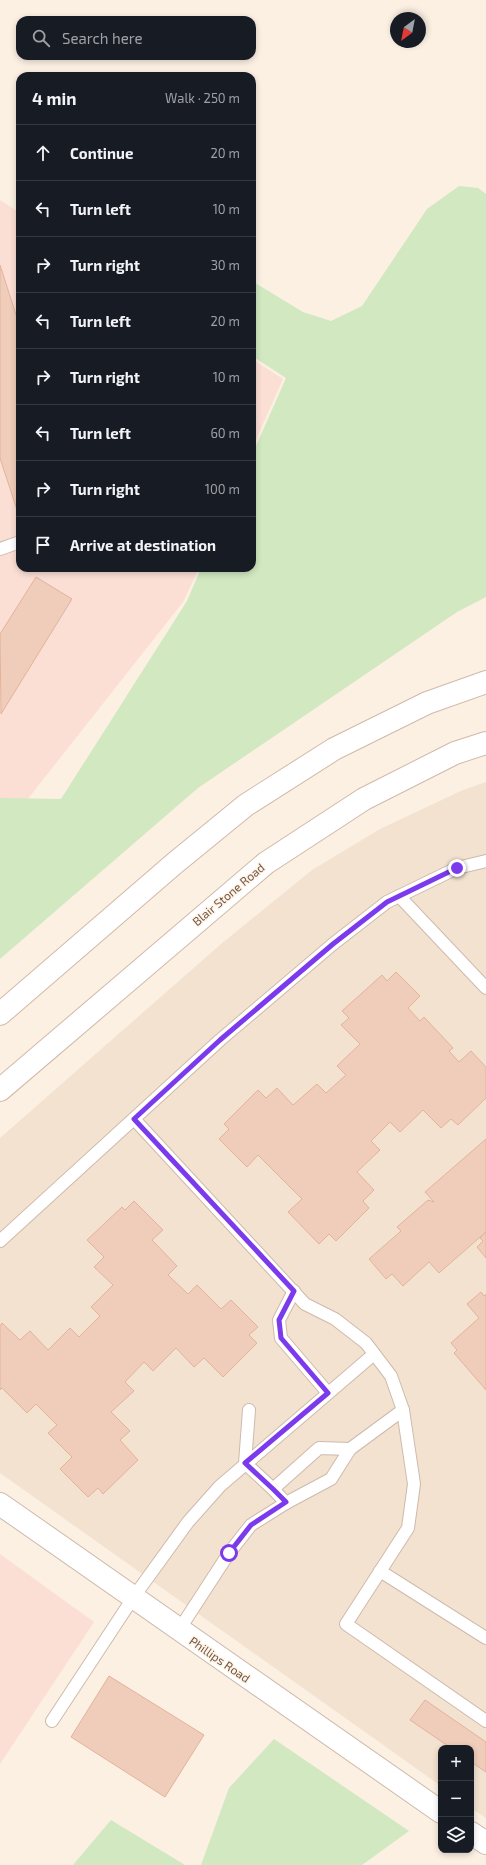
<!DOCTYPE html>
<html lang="en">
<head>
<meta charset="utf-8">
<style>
	:root { --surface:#171b24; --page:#20242c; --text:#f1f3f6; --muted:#9ea1a6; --line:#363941 }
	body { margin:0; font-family:"Exo 2",sans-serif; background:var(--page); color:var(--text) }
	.controls { position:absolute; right:12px; bottom:12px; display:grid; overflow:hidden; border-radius:8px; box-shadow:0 2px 6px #0003 }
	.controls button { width:36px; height:36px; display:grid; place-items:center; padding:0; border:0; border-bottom:1px solid var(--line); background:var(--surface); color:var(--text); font:20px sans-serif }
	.compass { position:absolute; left:390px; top:12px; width:36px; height:36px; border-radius:50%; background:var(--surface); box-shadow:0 2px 6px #0003; rotate:212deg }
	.stop { position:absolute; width:12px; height:12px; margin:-9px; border:3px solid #7c3aed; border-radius:50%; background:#fff }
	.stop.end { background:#7c3aed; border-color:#fff; box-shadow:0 1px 4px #0008 }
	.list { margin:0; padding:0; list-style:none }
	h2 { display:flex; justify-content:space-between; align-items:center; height:52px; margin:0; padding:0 16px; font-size:17px }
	h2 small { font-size:13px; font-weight:400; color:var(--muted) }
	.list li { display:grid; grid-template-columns:26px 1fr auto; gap:12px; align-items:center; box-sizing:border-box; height:56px; padding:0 16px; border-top:1px solid var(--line) }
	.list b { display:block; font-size:15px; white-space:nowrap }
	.list em { font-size:13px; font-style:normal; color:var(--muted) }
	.icon { flex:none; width:22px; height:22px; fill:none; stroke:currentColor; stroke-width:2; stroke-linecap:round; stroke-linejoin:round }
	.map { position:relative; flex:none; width:486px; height:1865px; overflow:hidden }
	.search { position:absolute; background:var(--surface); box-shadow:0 2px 6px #0003; left:16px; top:16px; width:240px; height:44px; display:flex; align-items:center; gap:10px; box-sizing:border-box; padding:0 14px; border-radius:12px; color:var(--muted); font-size:15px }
	.panel { position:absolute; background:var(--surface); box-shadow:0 2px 6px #0003; left:16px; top:72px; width:240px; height:500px; border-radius:12px }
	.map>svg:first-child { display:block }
	.residential { fill:#f3e2d0 }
	.commercial { fill:#fbdfd5 }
	.green { fill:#d2e8c1 }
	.building { fill:#f0cdba; stroke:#e2b39b }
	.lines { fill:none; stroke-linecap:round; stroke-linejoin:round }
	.service-casing { stroke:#cebaac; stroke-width:14 }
	.tertiary-casing { stroke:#cebaac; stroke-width:24 }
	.secondary-casing { stroke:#d1b9a9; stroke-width:24 }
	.service { stroke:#fff; stroke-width:12 }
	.tertiary { stroke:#fff; stroke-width:22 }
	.secondary { stroke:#fff; stroke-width:22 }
	.route { stroke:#7c3aed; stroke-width:5 }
	.labels { text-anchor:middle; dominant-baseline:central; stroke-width:3; stroke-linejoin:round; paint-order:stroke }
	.street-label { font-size:12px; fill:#725649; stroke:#fef5e7 }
</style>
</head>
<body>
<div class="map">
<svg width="486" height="1865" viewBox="0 0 486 1865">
	<rect width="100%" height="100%" fill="#fbf0e2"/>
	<path class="residential" d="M 486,782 L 486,1818 L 471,1808 L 471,1748 L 441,1748 L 441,1786 L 0,1473 L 0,1138 L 221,944 L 312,870 L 380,829 L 463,790 Z"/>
	<g class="commercial">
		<path d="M 0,200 L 20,213 L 20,568 L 199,568 L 183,602 L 12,819 L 0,811 Z"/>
		<path d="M 252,359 L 283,379 L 252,449 Z"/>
		<path d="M 0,1554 L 94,1622 L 0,1764 Z"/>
	</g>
	<g class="green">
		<path d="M 459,186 L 478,188 L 486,194 L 486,597 L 457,612 L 198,788 L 0,959 L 0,798 L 61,799 L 187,601 L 201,568 L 252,568 L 252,455 L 286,378 L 252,356 L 252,281 L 303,312 L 331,321 L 362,306 L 427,209 Z"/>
		<path d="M 274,1739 L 409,1831 L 362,1865 L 201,1865 L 229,1788 Z"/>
		<path d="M 111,1820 L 185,1865 L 73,1865 Z"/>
	</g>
	<g class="building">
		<path d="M 0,265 L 20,327 L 19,516 L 0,458 Z"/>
		<path d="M 36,577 L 72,599 L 1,714 L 0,634 Z"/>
		<path d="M 396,972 L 420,996 L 408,1008 L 420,1021 L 424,1017 L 453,1048 L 449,1051 L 459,1062 L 471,1051 L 486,1067 L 486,1098 L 458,1125 L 451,1119 L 441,1128 L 423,1110 L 400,1132 L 390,1122 L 371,1141 L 380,1150 L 357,1172 L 374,1190 L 363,1201 L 369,1208 L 336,1241 L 329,1234 L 319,1244 L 288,1212 L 302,1199 L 258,1155 L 247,1167 L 219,1139 L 229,1129 L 224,1124 L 258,1090 L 266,1098 L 277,1088 L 293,1105 L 317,1084 L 326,1093 L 346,1075 L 337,1066 L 360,1044 L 341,1025 L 349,1018 L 342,1011 L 382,975 L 387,981 Z"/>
		<path d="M 486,1139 L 486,1232 L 439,1273 L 429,1262 L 403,1286 L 392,1274 L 386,1279 L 369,1259 L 401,1231 L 397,1227 L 428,1200 L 434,1202 L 425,1192 Z"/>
		<path d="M 134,1201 L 163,1230 L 152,1240 L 177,1266 L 168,1275 L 188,1294 L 197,1285 L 221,1309 L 231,1300 L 258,1327 L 249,1335 L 257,1343 L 223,1377 L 204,1358 L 194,1367 L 176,1348 L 153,1371 L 144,1362 L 125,1382 L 134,1391 L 111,1412 L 130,1431 L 120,1440 L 138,1460 L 103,1494 L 98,1488 L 88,1497 L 60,1469 L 72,1457 L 48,1433 L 57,1425 L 36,1404 L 27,1413 L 2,1388 L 0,1390 L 0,1326 L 2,1323 L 20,1340 L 30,1331 L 48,1350 L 70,1328 L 79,1337 L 100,1316 L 91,1307 L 113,1285 L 94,1267 L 104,1257 L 87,1240 L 122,1207 L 125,1210 Z"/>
		<path d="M 486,1232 L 486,1258 L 477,1247 L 483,1241 L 480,1238 Z"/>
		<path d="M 481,1292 L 484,1296 L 486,1294 L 486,1390 L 454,1353 L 457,1350 L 451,1343 L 479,1318 L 467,1304 Z"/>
		<path d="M 109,1676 L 204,1735 L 165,1797 L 71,1737 Z"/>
		<path d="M 425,1700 L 486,1742 L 486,1772 L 471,1762 L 471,1748 L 451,1748 L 410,1720 Z"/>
	</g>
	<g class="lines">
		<defs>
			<g id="service">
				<path d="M 0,549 L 20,542"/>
				<path d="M 399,896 L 486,988"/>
				<path d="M 134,1119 L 305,1304 L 335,1319 L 366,1343 L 391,1376 L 403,1410 L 414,1484 L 408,1528 L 346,1624 L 486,1721"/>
				<path d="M 0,1241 L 220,1040 L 333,944 L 387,902 L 457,868 L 486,861"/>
				<path d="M 294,1291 L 279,1320 L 281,1338 L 328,1393"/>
				<path d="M 249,1410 L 245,1463 L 273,1489 L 286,1503"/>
				<path d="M 273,1489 L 319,1448 L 350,1449"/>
				<path d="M 380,1571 L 486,1638"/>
				<path d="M 179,1630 L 229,1553 L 251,1525 L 286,1503 L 331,1479 L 350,1449 L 403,1410"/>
				<path d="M 52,1721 L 133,1598 L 188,1522 L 220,1486 L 374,1354"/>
			</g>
			<g id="tertiary">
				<path d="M 0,1504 L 441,1812"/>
				<path d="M 471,1833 L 486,1843"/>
			</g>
			<g id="secondary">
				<path d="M 0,1014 L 175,863 L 246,805 L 334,749 L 427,703 L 486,682"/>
				<path d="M 0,1090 L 266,863 L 364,799 L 455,753 L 486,743"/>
			</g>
		</defs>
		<use href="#service" class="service-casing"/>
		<use href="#tertiary" class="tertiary-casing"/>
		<use href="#secondary" class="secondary-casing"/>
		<use href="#service" class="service"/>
		<use href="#tertiary" class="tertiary"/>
		<use href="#secondary" class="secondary"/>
	</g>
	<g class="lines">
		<path class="route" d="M 229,1553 L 251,1525 L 286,1502 L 273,1489 L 245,1463 L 328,1393 L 281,1338 L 279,1320 L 294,1291 L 134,1119 L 220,1040 L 333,944 L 387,902 L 457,868"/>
	</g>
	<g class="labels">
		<g class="street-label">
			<text transform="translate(228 894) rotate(-40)">Blair Stone Road</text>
			<text transform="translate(220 1659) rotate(35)">Phillips Road</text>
		</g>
	</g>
</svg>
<div class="controls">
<button>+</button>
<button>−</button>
<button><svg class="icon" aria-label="layers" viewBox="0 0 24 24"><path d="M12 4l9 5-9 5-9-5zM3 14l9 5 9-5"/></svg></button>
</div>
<svg class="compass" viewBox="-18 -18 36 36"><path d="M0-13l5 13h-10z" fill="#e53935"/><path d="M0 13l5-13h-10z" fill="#9ea1a6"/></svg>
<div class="stop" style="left:229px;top:1553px"></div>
<div class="stop end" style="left:457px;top:868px"></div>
<div class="search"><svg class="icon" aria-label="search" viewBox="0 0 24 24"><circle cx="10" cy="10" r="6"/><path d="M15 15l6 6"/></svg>Search here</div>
<section class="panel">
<h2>4 min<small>Walk · 250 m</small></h2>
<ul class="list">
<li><svg class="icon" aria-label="ahead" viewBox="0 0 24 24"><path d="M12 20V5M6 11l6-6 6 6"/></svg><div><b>Continue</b></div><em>20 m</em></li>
<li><svg class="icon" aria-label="left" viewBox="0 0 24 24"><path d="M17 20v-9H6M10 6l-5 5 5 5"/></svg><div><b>Turn left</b></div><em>10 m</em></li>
<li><svg class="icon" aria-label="right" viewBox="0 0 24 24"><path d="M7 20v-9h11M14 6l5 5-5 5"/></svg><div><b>Turn right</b></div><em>30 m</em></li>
<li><svg class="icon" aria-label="left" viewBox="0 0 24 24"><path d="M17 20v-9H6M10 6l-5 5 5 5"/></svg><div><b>Turn left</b></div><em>20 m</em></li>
<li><svg class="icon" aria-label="right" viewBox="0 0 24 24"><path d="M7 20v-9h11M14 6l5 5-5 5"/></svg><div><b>Turn right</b></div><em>10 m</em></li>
<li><svg class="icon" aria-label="left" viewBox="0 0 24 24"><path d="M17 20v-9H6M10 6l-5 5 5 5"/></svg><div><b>Turn left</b></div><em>60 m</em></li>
<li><svg class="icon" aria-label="right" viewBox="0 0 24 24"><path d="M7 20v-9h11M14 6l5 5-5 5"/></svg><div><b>Turn right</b></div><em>100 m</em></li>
<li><svg class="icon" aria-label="arrive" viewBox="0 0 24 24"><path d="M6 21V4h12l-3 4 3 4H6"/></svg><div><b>Arrive at destination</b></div></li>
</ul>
</section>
</div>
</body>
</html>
